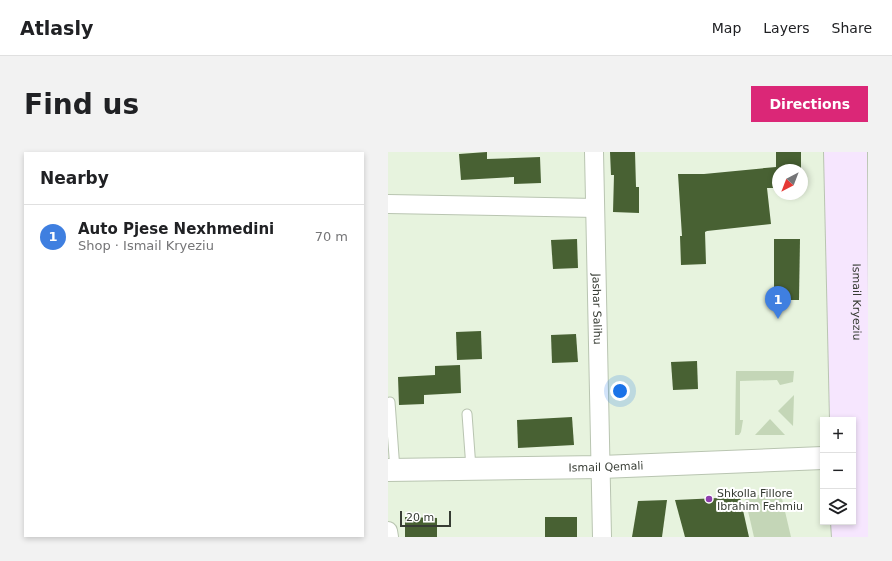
<!DOCTYPE html>
<html lang="en">
<head>
<meta charset="utf-8">
<style>
	:root { --surface:#fff; --page:#f2f2f2; --text:#202124; --muted:#757577; --line:#e0e0e0; --accent:#db2777 }
	body { margin:0; font-family:"DejaVu Sans",sans-serif; background:var(--page); color:var(--text) }
	.controls { position:absolute; right:12px; bottom:12px; display:grid; overflow:hidden; border-radius:0px; box-shadow:0 2px 6px #0003 }
	.controls button { width:36px; height:36px; display:grid; place-items:center; padding:0; border:0; border-bottom:1px solid var(--line); background:var(--surface); color:var(--text); font:20px sans-serif }
	.compass { position:absolute; left:384px; top:12px; width:36px; height:36px; border-radius:50%; background:var(--surface); box-shadow:0 2px 6px #0003; rotate:222deg }
	.scale { position:absolute; left:12px; bottom:10px; width:51px; box-sizing:border-box; padding-left:4px; border:2px solid #373c34; border-top:0; font-size:11px; line-height:14px; white-space:nowrap; color:#373c34; -webkit-text-stroke:3px #fff; paint-order:stroke }
	.you { position:absolute; left:232px; top:239px; width:14px; height:14px; margin:-10px; border:3px solid #fff; border-radius:50%; background:#1a73e8; box-shadow:0 0 0 6px #1a73e833 }
	.badge { display:grid; place-items:center; width:26px; height:26px; border-radius:50%; background:var(--accent); color:#fff; font-size:13px; font-weight:700 }
	.pin { position:absolute; translate:-50% -33px; filter:drop-shadow(0 1px 2px #0008) }
	.pin::after { content:''; position:absolute; top:21px; width:14px; height:12px; background:inherit; clip-path:polygon(0 0,100% 0,50% 100%) }
	.list { margin:0; padding:0; list-style:none }
	h2 { display:flex; justify-content:space-between; align-items:center; height:52px; margin:0; padding:0 16px; font-size:17px }
	h2 small { font-size:13px; font-weight:400; color:var(--muted) }
	.list li { display:grid; grid-template-columns:26px 1fr auto; gap:12px; align-items:center; box-sizing:border-box; height:64px; padding:0 16px; border-top:1px solid var(--line) }
	.list b { display:block; font-size:15px; white-space:nowrap }
	.list p { margin:0; font-size:13px; white-space:nowrap; color:var(--muted) }
	.list em { font-size:13px; font-style:normal; color:var(--muted) }
	.icon { flex:none; width:22px; height:22px; fill:none; stroke:currentColor; stroke-width:2; stroke-linecap:round; stroke-linejoin:round }
	.map { position:relative; flex:none; width:480px; height:385px; overflow:hidden; border-radius:0px }
	header { display:flex; align-items:center; gap:24px; box-sizing:border-box; height:56px; padding:0 20px; background:var(--surface); border-bottom:1px solid var(--line) }
	header strong { font-size:19px }
	nav { display:flex; gap:22px; margin-inline-start:auto; font-size:14px }
	.intro { display:flex; align-items:center; justify-content:space-between; box-sizing:border-box; height:96px; padding:0 24px }
	h1 { margin:0; font-size:28px }
	.button { padding:10px 18px; border-radius:0px; background:var(--accent); color:#fff; font-size:14px; font-weight:700 }
	main { display:flex; gap:24px; padding:0 24px }
	aside { flex:1; background:var(--surface); border-radius:0px; box-shadow:0 2px 6px #0003 }
	.map>svg:first-child { display:block }
	.green { fill:#c4d6b7 }
	.building { fill:#486133 }
	.lines { fill:none; stroke-linecap:round; stroke-linejoin:round }
	.service-casing { stroke:#b9c5b1; stroke-width:11 }
	.minor-casing { stroke:#b9c5b1; stroke-width:20 }
	.tertiary-casing { stroke:#b9c5b1; stroke-width:24 }
	.secondary-casing { stroke:#b9c5b1; stroke-width:24 }
	.service { stroke:#fff; stroke-width:9 }
	.minor { stroke:#fff; stroke-width:18 }
	.tertiary { stroke:#fff; stroke-width:22 }
	.secondary { stroke:#f6e6fe; stroke-width:22 }
	.poi-dot { fill:#8e3ead; stroke:#fff; stroke-width:1.5 }
	.labels { text-anchor:middle; dominant-baseline:central; stroke-width:4; stroke-linejoin:round; paint-order:stroke }
	.street-label { font-size:11px; fill:#373c34; stroke:#fff }
	.poi-label { font-size:11px; fill:#373c34; stroke:#fff; text-anchor:start }
</style>
</head>
<body>
<header>
<strong>Atlasly</strong>
<nav><a>Map</a><a>Layers</a><a>Share</a></nav>
</header>
<div class="intro"><h1>Find us</h1><a class="button">Directions</a></div>
<main>
<aside>
<h2>Nearby<small></small></h2>
<ul class="list">
<li><span class="badge" style="background:#3f7fe0">1</span><div><b>Auto Pjese Nexhmedini</b><p>Shop · Ismail Kryeziu</p></div><em>70 m</em></li>
</ul>
</aside>
<div class="map">
<svg width="480" height="385" viewBox="0 0 480 385">
	<rect width="100%" height="100%" fill="#e7f3de"/>
	<g class="green">
		<path d="M 348,219 L 406,219 L 405,230 L 392,233 L 389,228 L 352,229 L 352,268 L 355,268 L 353,280 L 351,283 L 347,283 Z"/>
		<path d="M 406,243 L 405,274 L 390,259 Z"/>
		<path d="M 382,267 L 397,283 L 367,283 Z"/>
		<path d="M 392,338 L 403,385 L 366,385 L 357,346 Z"/>
	</g>
	<g class="building">
		<path d="M 99,0 L 99,7 L 152,5 L 153,31 L 126,32 L 126,25 L 73,28 L 71,2 Z"/>
		<path d="M 222,0 L 247,0 L 248,35 L 251,35 L 251,61 L 225,60 L 226,23 L 223,23 Z"/>
		<path d="M 388,0 L 413,0 L 413,18 L 390,18 L 390,36 L 379,36 L 383,72 L 319,79 L 317,80 L 318,112 L 293,113 L 292,84 L 294,84 L 290,22 L 316,22 L 388,15 Z"/>
		<path d="M 189,87 L 190,116 L 165,117 L 163,88 Z"/>
		<path d="M 386,87 L 412,87 L 411,148 L 386,148 Z"/>
		<path d="M 93,179 L 94,207 L 69,208 L 68,180 Z"/>
		<path d="M 188,182 L 190,210 L 164,211 L 163,183 Z"/>
		<path d="M 309,209 L 310,237 L 285,238 L 283,210 Z"/>
		<path d="M 72,213 L 73,241 L 36,243 L 36,252 L 11,253 L 10,225 L 47,223 L 47,214 Z"/>
		<path d="M 184,265 L 186,293 L 130,296 L 129,268 Z"/>
		<path d="M 352,345 L 361,385 L 297,385 L 287,348 Z"/>
		<path d="M 279,348 L 274,385 L 244,385 L 250,349 Z"/>
		<path d="M 17,365 L 49,366 L 49,385 L 17,385 Z"/>
		<rect x="157" y="365" width="32" height="20"/>
	</g>
	<g class="lines">
		<defs>
			<g id="service">
				<path d="M 2,250 L 7,318"/>
				<path d="M 79,262 L 83,316"/>
			</g>
			<g id="minor">
				<path id="s1" d="M 206,0 L 214,385"/>
				<path d="M 0,52 L 207,56"/>
				<path d="M 0,379 L 1,385"/>
			</g>
			<g id="tertiary">
				<path id="s2" d="M 0,318 L 213,315 L 435,306"/>
			</g>
			<g id="secondary">
				<path d="M 447,0 L 453,268"/>
				<path id="s3" d="M 468,0 L 470,300"/>
				<path d="M 470,306 L 473,385"/>
				<path d="M 454,370 L 455,385"/>
			</g>
		</defs>
		<use href="#service" class="service-casing"/>
		<use href="#minor" class="minor-casing"/>
		<use href="#tertiary" class="tertiary-casing"/>
		<use href="#secondary" class="secondary-casing"/>
		<use href="#service" class="service"/>
		<use href="#minor" class="minor"/>
		<use href="#tertiary" class="tertiary"/>
		<use href="#secondary" class="secondary"/>
	</g>
	<circle class="poi-dot" cx="321" cy="347" r="4"/>
	<g class="labels">
		<g class="street-label">
			<text stroke="none"><textPath href="#s3" startOffset="150">Ismail Kryeziu</textPath></text>
			<text stroke="none"><textPath href="#s1" startOffset="157">Jashar Salihu</textPath></text>
			<text stroke="none"><textPath href="#s2" startOffset="218">Ismail Qemali</textPath></text>
		</g>
		<g class="poi-label">
			<text x="329" y="341">Shkolla Fillore<tspan x="329" dy="13">Ibrahim Fehmiu</tspan></text>
		</g>
	</g>
</svg>
<div class="controls">
<button>+</button>
<button>−</button>
<button><svg class="icon" aria-label="layers" viewBox="0 0 24 24"><path d="M12 4l9 5-9 5-9-5zM3 14l9 5 9-5"/></svg></button>
</div>
<svg class="compass" viewBox="-18 -18 36 36"><path d="M0-13l5 13h-10z" fill="#e53935"/><path d="M0 13l5-13h-10z" fill="#757577"/></svg>
<div class="scale">20 m</div>
<div class="you"></div>
<div class="pin badge" style="left:390px;top:167px;background:#3f7fe0">1</div>
</div>
</main>
</body>
</html>
